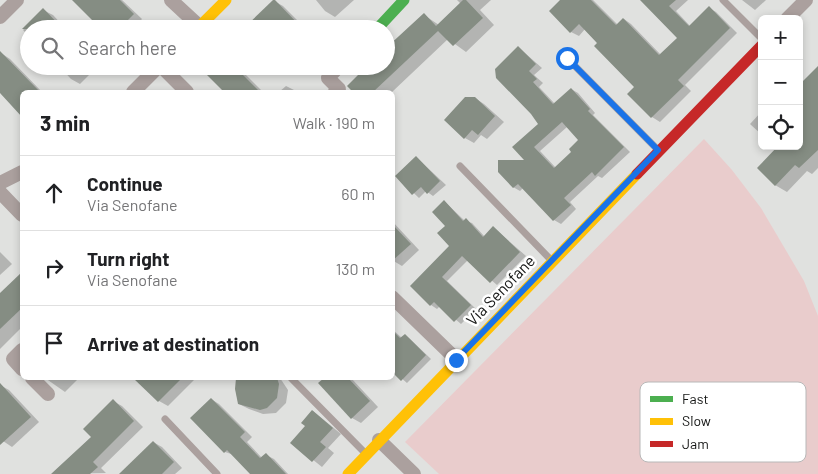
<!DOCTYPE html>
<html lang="en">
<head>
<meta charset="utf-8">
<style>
	:root { --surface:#fff; --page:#f6f6f6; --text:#202124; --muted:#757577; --line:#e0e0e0 }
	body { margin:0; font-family:Barlow,sans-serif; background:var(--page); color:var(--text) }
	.controls { position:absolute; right:15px; top:15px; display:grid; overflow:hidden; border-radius:8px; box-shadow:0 2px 8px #0003 }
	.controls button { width:45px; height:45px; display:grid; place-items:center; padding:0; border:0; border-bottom:1px solid var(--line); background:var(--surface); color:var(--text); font:25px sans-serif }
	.stop { position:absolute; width:15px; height:15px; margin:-11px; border:4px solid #1a73e8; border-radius:50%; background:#fff }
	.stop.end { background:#1a73e8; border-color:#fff; box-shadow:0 1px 5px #0008 }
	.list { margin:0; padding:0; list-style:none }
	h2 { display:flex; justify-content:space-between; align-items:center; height:65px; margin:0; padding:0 20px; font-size:21px }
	h2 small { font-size:16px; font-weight:400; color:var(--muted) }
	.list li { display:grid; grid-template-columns:32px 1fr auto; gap:15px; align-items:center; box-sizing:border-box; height:75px; padding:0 20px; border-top:1px solid var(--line) }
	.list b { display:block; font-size:19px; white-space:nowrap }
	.list p { margin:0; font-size:16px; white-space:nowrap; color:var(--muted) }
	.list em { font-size:16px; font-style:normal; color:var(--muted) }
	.icon { flex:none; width:28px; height:28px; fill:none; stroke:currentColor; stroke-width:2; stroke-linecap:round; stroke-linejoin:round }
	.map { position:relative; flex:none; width:818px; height:474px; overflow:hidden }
	.search { position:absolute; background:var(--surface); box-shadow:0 2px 8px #0003; left:20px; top:20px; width:375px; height:55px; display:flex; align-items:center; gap:12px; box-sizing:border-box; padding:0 18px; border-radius:28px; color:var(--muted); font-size:19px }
	.panel { position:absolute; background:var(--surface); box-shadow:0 2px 8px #0003; left:20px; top:90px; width:375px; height:290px; border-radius:8px }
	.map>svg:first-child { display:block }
	.green { fill:#e9cccc }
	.shadow { fill:#0003; fill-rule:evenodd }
	.building { fill:#858d83; fill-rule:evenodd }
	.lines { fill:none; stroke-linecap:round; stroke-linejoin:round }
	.lane { stroke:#aba09e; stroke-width:7 }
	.street { stroke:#aba09e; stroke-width:14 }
	.fast { stroke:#4caf50; stroke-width:11 }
	.slow { stroke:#ffc107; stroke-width:11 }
	.jam { stroke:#c62828; stroke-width:11 }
	.route { stroke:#1a73e8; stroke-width:6 }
	.labels { text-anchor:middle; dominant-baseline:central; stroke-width:5; stroke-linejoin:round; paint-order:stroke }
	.street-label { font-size:16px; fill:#131413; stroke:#fff }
	.key { fill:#fff; stroke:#b8b8b8; stroke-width:1 }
	.key-label { font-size:14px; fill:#131413 }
</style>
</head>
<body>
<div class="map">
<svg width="818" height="474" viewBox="0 0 818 474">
	<rect width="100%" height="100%" fill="#e0e1df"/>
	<path class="green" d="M 704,139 L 732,170 L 761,208 L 804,281 L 818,316 L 818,474 L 439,474 L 405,442 Z"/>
	<g class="shadow">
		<path d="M 73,0 L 122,0 L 142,19 L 133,29 L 103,29 Z"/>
		<path d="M 316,0 L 354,0 L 335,17 L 325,11 Z"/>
		<path d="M 457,0 L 491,0 L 480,10 L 494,25 L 466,52 L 448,39 L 392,92 L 355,92 L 349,86 L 386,66 L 424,15 L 439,25 L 461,4 Z"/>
		<path d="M 562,0 L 593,0 L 618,25 L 624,19 L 631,24 L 661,55 L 679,38 L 642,0 L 688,0 L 676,11 L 690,26 L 709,8 L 716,12 L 737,33 L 685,85 L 691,91 L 660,122 L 652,117 L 629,94 L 636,87 L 585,29 L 579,36 L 571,32 Z"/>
		<path d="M 742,0 L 766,0 L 755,10 Z"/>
		<path d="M 274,1 L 283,6 L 306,29 L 252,29 Z"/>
		<path d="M 43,10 L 53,15 L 66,29 L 29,29 L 29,36 L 23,30 Z"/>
		<path d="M 518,47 L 542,68 L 534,75 L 543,83 L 539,87 L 555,104 L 571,89 L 578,93 L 595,113 L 593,115 L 630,152 L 602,178 L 598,176 L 570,202 L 576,209 L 561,224 L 554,220 L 523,188 L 520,191 L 513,187 L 526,161 L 540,124 ZM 567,127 L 580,140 L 573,152 L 556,168 L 540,151 Z"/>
		<path d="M 1,53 L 10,59 L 42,92 L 22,92 L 22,115 L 0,91 Z"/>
		<path d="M 59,66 L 98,66 L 80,84 L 71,79 Z"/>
		<path d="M 199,66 L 237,66 L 263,92 L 225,92 Z"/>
		<path d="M 818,72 L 818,168 L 812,174 L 807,171 L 787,192 L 775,185 L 777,150 L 773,146 L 799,146 Z"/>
		<path d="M 286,86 L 298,92 L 279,92 Z"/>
		<path d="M 475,98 L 484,104 L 504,122 L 487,139 L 481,135 L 474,143 L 465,138 Z"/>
		<path d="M 762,111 L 762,135 L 750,124 Z"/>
		<path d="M 416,157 L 446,185 L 433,196 L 426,191 L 419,198 L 396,176 Z"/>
		<path d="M 445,202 L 465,221 L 472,223 L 485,237 L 494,228 L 526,256 L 497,285 L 468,260 L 447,281 L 476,309 L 461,324 L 440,306 L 437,309 L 431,305 L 411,286 L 451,246 Z"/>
		<path d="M 392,221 L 419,250 L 402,266 L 392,260 Z"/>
		<path d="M 0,252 L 12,264 L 0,275 Z"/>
		<path d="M 22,274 L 22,327 L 0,349 L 0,295 Z"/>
		<path d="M 392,329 L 402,338 L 405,335 L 410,339 L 431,359 L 407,383 L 392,370 Z"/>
		<path d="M 45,378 L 79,378 L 65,392 Z"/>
		<path d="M 135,378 L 194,378 L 195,379 L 168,406 L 159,401 Z"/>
		<path d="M 240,378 L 280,378 L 288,390 L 286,403 L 276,413 L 263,414 L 249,409 L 239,404 L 237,382 Z"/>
		<path d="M 326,378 L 351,378 L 378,407 L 361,423 L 352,418 L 320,383 Z"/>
		<path d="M 0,385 L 9,390 L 39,422 L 12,447 L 0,439 Z"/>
		<path d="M 211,399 L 219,404 L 252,437 L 247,442 L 262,458 L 266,455 L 274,459 L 288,474 L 252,474 L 234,455 L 225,452 Z"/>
		<path d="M 113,401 L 122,406 L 143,427 L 101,468 L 106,473 L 52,474 L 92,437 Z"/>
		<path d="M 313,411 L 341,434 L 328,448 L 334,453 L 322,467 L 292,443 L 306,426 Z"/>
		<path d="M 153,442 L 162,447 L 182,468 L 175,474 L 126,474 Z"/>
	</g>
	<g class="building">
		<path d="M 72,0 L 120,0 L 134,14 L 119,29 L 101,29 Z"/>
		<path d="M 273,0 L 275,0 L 303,29 L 243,29 Z"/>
		<path d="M 463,0 L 466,0 L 483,18 L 453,46 L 438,31 L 373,92 L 353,92 L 347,86 L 367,66 L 386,66 L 386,48 L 424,13 L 436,26 Z"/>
		<path d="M 560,0 L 591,0 L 616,25 L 623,18 L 659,55 L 677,38 L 640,0 L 676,0 L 669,6 L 689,26 L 709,6 L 730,28 L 678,80 L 684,86 L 651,118 L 627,94 L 634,87 L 594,46 L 597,43 L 579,24 L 570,33 L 549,11 Z"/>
		<path d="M 43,8 L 63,29 L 22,29 Z"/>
		<path d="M 518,46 L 536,64 L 529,71 L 537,79 L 533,82 L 553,104 L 571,88 L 590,109 L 588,111 L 624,147 L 595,176 L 592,172 L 564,198 L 571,205 L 553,221 L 518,184 L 513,188 L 498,172 L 498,160 L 524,160 L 512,147 L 538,124 L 531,114 L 496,78 L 495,69 ZM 562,122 L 578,140 L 569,149 L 571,152 L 554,168 L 534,147 Z"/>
		<path d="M 0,51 L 40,92 L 22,92 L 22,117 L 0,93 Z"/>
		<path d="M 198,66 L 234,66 L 260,92 L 224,92 Z"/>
		<path d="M 818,66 L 818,150 L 799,168 L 795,165 L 775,186 L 757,168 L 778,146 L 799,146 L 799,85 Z"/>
		<path d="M 465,97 L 475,97 L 495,116 L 478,135 L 472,130 L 464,139 L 444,120 Z"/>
		<path d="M 416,156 L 440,181 L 427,194 L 421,187 L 412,195 L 395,176 Z"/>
		<path d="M 444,200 L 463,221 L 466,218 L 483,237 L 493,226 L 520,252 L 490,283 L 462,256 L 442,277 L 471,305 L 454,322 L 434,302 L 430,306 L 410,286 L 449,246 L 437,233 L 445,226 L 432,212 Z"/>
		<path d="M 392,224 L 411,244 L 392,261 Z"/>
		<path d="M 22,272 L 22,308 L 0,329 L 0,293 Z"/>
		<path d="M 392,330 L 400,338 L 405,334 L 426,355 L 401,381 L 392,372 Z"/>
		<path d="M 133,378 L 182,378 L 158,402 Z"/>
		<path d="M 236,378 L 277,378 L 279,384 L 277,398 L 267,408 L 260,410 L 238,404 L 235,389 Z"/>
		<path d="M 324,378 L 348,378 L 370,401 L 351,419 L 318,383 Z"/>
		<path d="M 0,383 L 31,417 L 0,445 Z"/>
		<path d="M 211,398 L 245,432 L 240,437 L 260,458 L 266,453 L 286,474 L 250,474 L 227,450 L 224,453 L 190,418 Z"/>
		<path d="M 113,399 L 134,421 L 93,462 L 98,467 L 90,474 L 51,474 L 91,437 L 83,429 Z"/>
		<path d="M 312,410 L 333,428 L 320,442 L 326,447 L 312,462 L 290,443 L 305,426 L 301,423 Z"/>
		<path d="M 153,441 L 174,462 L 162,474 L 119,474 Z"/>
	</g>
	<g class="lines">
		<g class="lane">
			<path d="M 723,0 L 762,39"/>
			<path d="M 567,58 L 658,150"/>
			<path d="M 460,166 L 552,261"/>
			<path d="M 291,378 L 366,454"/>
			<path d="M 165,419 L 217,474"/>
		</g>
		<g class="street">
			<path d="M 171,0 L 199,26"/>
			<path d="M 0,17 L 17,0"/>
			<path d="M 787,19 L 806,0"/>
			<path d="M 161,66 L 187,92"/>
			<path d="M 133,92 L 159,66"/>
			<path d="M 335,92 L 339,89 L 328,78 L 339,66"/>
			<path d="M 0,183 L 22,172"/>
			<path d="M 0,192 L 22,215"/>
			<path d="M 392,297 L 457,360"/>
			<path d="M 22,350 L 13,359 L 22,369"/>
			<path d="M 32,378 L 48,394"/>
			<path d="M 379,440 L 414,474"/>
		</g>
		<path class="fast" d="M 377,29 L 404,0"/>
		<g class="slow">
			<path d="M 197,29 L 226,0"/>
			<path d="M 348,474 L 637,174"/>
		</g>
		<path class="jam" d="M 637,174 L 762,45"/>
	</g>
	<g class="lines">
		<path class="route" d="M 456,360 L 658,150 L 567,58"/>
	</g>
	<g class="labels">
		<g class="street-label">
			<text transform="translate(500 290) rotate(-46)">Via Senofane</text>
		</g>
	</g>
	<rect x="640" y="382" width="166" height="80" rx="8" class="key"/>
	<rect x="650" y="396" width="23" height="6" fill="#4caf50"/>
	<rect x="650" y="418" width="23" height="7" fill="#ffc107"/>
	<rect x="650" y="441" width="23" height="6" fill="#c62828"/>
	<g class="key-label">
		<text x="682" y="404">Fast</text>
		<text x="682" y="426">Slow</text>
		<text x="682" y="449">Jam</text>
	</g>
</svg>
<div class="controls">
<button>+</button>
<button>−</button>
<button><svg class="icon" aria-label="locate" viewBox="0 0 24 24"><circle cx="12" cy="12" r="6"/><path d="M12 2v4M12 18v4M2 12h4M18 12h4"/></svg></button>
</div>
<div class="stop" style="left:567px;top:58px"></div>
<div class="stop end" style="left:456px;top:360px"></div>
<div class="search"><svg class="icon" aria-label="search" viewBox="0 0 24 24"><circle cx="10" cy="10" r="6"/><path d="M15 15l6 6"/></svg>Search here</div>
<section class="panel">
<h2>3 min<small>Walk · 190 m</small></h2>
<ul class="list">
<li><svg class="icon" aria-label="ahead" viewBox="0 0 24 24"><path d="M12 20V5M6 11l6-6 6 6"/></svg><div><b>Continue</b><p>Via Senofane</p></div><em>60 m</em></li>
<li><svg class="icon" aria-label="right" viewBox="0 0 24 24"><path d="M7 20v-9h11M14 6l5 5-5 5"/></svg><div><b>Turn right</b><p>Via Senofane</p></div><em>130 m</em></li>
<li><svg class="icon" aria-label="arrive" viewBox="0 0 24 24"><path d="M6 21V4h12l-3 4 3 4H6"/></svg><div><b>Arrive at destination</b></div></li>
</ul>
</section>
</div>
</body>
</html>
